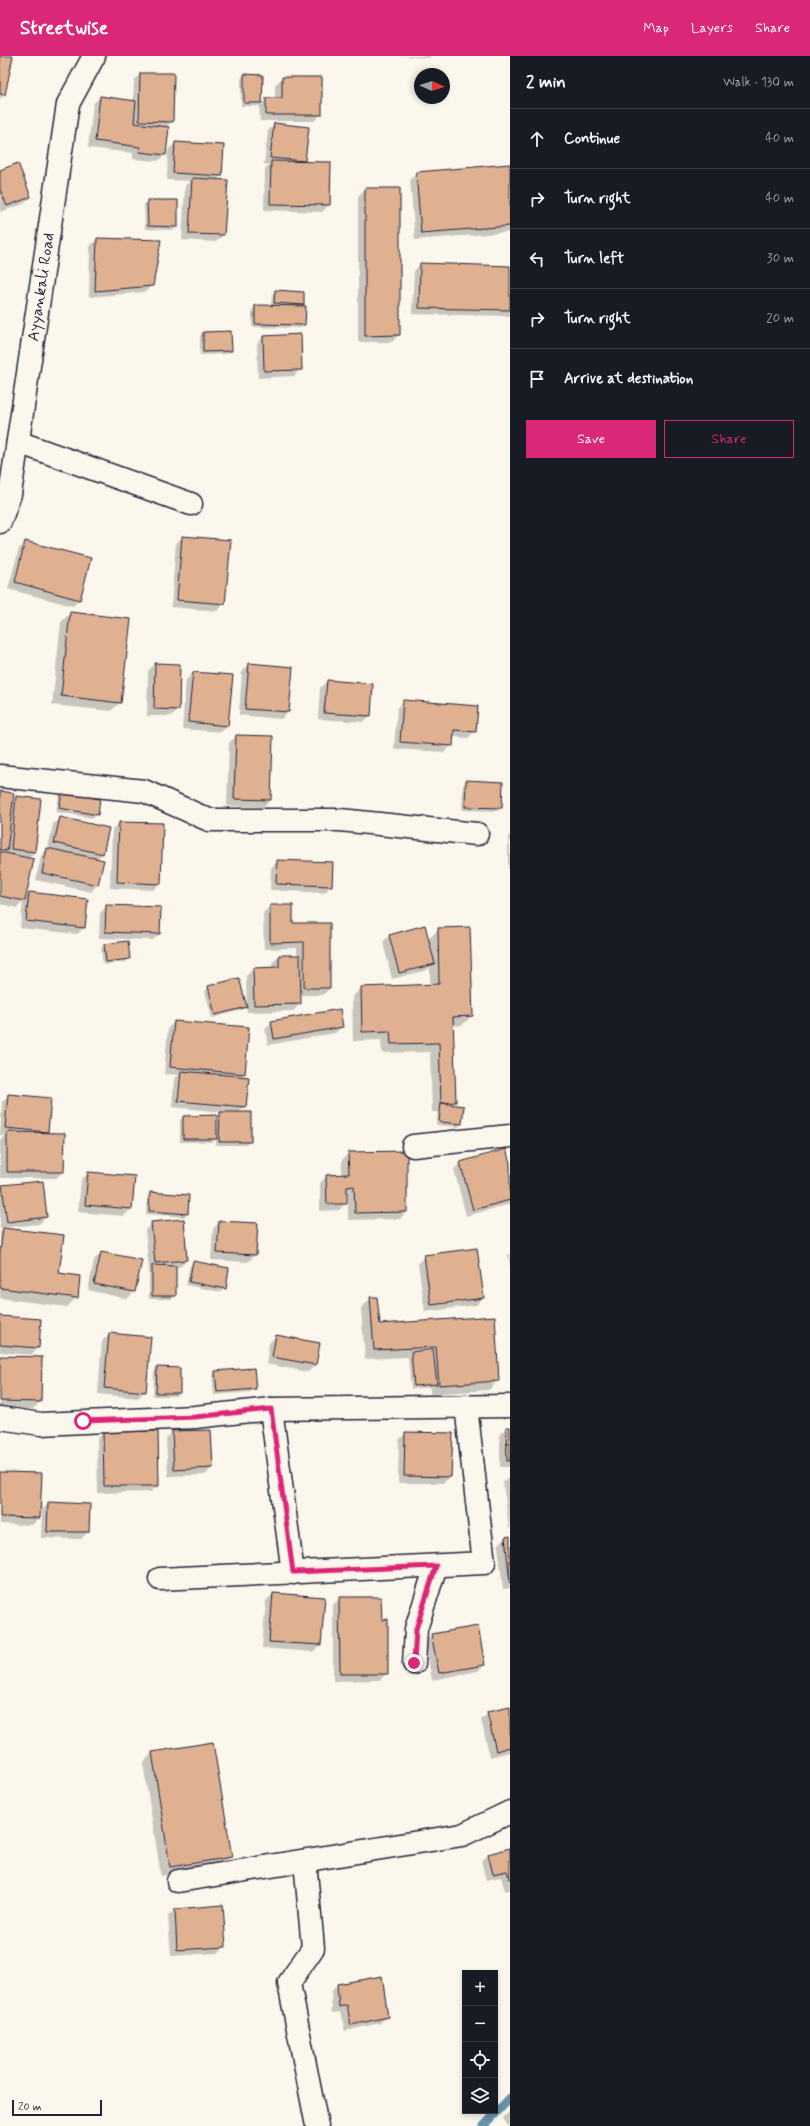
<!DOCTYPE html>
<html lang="en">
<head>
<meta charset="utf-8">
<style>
	:root { --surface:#171b24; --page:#242831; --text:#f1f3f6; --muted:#9ea1a6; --line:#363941; --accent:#db2777 }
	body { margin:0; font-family:Mynerve,sans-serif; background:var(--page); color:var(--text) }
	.controls { position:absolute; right:12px; bottom:12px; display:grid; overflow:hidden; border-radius:0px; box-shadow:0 2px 6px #0003 }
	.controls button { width:36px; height:36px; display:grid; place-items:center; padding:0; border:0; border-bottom:1px solid var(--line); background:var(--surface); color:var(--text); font:20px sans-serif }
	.compass { position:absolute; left:414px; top:12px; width:36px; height:36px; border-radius:50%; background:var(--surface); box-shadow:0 2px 6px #0003; rotate:93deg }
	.scale { position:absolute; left:12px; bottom:10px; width:90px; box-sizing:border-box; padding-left:4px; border:2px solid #22223b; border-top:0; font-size:11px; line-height:14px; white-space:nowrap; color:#22223b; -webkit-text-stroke:3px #fbf7ec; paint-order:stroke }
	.stop { position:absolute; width:12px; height:12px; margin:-9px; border:3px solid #db2777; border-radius:50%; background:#fff }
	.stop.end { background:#db2777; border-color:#fff; box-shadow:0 1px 4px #0008 }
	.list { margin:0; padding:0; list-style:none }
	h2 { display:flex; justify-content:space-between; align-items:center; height:52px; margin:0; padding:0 16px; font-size:17px }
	h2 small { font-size:13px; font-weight:400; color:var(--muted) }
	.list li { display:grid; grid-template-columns:26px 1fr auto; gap:12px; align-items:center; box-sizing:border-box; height:60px; padding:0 16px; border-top:1px solid var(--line) }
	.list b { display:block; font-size:15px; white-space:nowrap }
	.list em { font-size:13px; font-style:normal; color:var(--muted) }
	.actions { display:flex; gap:8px; padding:12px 16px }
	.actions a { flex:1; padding:9px 0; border:1px solid var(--accent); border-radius:0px; text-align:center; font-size:14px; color:var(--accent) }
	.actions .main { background:var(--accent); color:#fff }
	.icon { flex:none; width:22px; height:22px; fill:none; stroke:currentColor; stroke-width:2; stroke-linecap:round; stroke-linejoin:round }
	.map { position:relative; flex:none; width:510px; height:2070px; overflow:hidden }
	header { display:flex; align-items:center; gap:24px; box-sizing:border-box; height:56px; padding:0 20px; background:var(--accent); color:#fff }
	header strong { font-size:19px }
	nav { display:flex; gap:22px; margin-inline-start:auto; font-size:14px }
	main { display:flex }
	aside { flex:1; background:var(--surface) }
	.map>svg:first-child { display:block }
	.shadow { fill:#0003 }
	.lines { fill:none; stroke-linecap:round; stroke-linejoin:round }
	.stream { stroke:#6692aa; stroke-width:9 }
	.building { fill:#e0b191; stroke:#22223b }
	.minor-casing { stroke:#22223b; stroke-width:25 }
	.minor { stroke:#fbf7ec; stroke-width:22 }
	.route { stroke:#db2777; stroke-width:5 }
	.labels { text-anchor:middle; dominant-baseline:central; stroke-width:3; stroke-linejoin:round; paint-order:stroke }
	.street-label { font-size:16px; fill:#22223b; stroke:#fbf7ec }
</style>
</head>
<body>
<header>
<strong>Streetwise</strong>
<nav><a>Map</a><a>Layers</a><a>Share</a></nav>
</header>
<main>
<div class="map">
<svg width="510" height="2070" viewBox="0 0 510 2070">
	<rect width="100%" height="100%" fill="#fbf7ec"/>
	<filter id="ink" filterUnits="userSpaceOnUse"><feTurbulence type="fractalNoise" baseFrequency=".025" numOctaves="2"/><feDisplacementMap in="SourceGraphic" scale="8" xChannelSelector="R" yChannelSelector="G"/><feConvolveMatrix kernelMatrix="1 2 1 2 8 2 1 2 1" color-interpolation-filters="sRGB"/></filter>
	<g filter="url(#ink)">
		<g class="shadow">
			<path d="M 0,0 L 12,0 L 4,39 L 0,43 Z"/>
			<path d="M 401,0 L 431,0 L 429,2 Z"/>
			<path d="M 140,18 L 172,65 L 165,72 L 165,99 L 158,105 L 133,103 L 133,97 L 88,92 L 93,48 L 100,41 L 133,45 L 134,25 Z"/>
			<path d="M 244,19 L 262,20 L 261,49 L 266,43 L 275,43 L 275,29 L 282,22 L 321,22 L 321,58 L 314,65 L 260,65 L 259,49 L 258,50 L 241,50 L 241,23 Z"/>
			<path d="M 274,68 L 308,72 L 304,107 L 329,149 L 322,156 L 264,154 L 265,113 L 269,109 L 264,108 L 268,75 Z"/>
			<path d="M 175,87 L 221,120 L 216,125 L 226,125 L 223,179 L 216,186 L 182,184 L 185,130 L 190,125 L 167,124 L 168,94 Z"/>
			<path d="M 510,109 L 510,176 L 415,184 L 410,124 L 417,117 Z"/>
			<path d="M 0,115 L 30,141 L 23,148 L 0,156 Z"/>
			<path d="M 365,133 L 399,133 L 399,279 L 392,286 L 358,286 L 358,140 Z"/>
			<path d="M 148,145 L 177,170 L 174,174 L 145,173 L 144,148 Z"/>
			<path d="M 97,183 L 152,229 L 145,236 L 89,241 L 90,190 Z"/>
			<path d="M 421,208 L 510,211 L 510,260 L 412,258 L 414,215 Z"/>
			<path d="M 275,235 L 303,237 L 303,249 L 301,251 L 304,269 L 301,272 L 252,271 L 252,254 L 255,250 L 271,251 L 272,238 Z"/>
			<path d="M 230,276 L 231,295 L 227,298 L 200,299 L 200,280 L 203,277 Z"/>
			<path d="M 263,281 L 301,313 L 294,320 L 258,322 L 257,288 Z"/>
			<path d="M 183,481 L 224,548 L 217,555 L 171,551 L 176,487 Z"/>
			<path d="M 26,486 L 79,544 L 73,550 L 8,533 L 19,493 Z"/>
			<path d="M 70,557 L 121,646 L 111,655 L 52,649 L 61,566 Z"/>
			<path d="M 155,608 L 178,654 L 171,660 L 147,660 L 148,615 Z"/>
			<path d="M 249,608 L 288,656 L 281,663 L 239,659 L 242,615 Z"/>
			<path d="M 193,617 L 228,670 L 221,676 L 182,673 L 186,624 Z"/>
			<path d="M 327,625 L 370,660 L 363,666 L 318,663 L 320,632 Z"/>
			<path d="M 404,645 L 475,675 L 468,682 L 453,681 L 452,689 L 445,696 L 394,693 L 397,652 Z"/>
			<path d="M 236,680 L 272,681 L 270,744 L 263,751 L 227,750 L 229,687 Z"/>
			<path d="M 467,725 L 501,752 L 498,755 L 462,754 L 463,729 Z"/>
			<path d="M 0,736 L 11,747 L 17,741 L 35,796 L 28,803 L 24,843 L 30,837 L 84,872 L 77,878 L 20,872 L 23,846 L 17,852 L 0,848 Z"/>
			<path d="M 62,737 L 99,743 L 97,759 L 93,762 L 56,756 L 59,740 Z"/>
			<path d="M 60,762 L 102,798 L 97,803 L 97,829 L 91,836 L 36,824 L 41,800 L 48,792 L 53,768 Z"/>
			<path d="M 119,767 L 160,827 L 153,834 L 110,832 L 112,773 Z"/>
			<path d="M 510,779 L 510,813 L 508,813 L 508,780 Z"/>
			<path d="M 278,805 L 331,830 L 324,837 L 270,834 L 271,812 Z"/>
			<path d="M 107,850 L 160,877 L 153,884 L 99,882 L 100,857 Z"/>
			<path d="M 270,850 L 292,868 L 329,868 L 330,932 L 323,939 L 300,939 L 300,948 L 293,955 L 247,956 L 246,920 L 253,913 L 272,912 L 272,907 L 279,900 L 297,900 L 297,892 L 264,893 L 263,857 Z"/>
			<path d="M 438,873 L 472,960 L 462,969 L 453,970 L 455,1046 L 451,1050 L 463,1051 L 461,1068 L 458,1071 L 436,1069 L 438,1056 L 432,1056 L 430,996 L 382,997 L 381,984 L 353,985 L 352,941 L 362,932 L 430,929 L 430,911 L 427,914 L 392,923 L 383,886 L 390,879 L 428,884 Z"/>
			<path d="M 105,889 L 129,903 L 125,906 L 103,909 L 101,892 Z"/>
			<path d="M 209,931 L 246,951 L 242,954 L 212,962 L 205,935 Z"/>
			<path d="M 174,966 L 244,1017 L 240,1022 L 245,1050 L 238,1057 L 250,1085 L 246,1089 L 216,1089 L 216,1082 L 213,1086 L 180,1086 L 180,1064 L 183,1061 L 217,1060 L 222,1056 L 172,1051 L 174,1023 L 179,1019 L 164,1018 L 168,972 Z"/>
			<path d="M 272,966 L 342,971 L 335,977 L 268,989 L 265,973 Z"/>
			<path d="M 9,1039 L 50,1043 L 47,1077 L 63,1116 L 56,1122 L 0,1122 L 0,1084 L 5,1080 L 0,1079 L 2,1046 Z"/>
			<path d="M 349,1097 L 406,1156 L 400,1163 L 348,1164 L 348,1136 L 346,1137 L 346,1147 L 339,1154 L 320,1155 L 320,1127 L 327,1120 L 342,1119 L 342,1104 Z"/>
			<path d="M 461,1107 L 510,1111 L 510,1148 L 466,1160 L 454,1113 Z"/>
			<path d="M 88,1117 L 134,1121 L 131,1153 L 124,1160 L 78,1156 L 81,1124 Z"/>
			<path d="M 3,1130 L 46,1161 L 39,1168 L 0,1172 L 0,1133 Z"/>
			<path d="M 150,1137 L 187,1157 L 184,1161 L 146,1158 L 147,1141 Z"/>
			<path d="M 219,1166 L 255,1199 L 248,1206 L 211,1204 L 213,1173 Z"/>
			<path d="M 152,1167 L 186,1204 L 180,1211 L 175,1211 L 175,1240 L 171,1243 L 149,1243 L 149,1214 L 145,1174 Z"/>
			<path d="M 3,1173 L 58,1218 L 77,1241 L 67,1251 L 0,1242 L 0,1176 Z"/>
			<path d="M 510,1196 L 510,1211 L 508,1199 Z"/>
			<path d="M 101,1197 L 141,1205 L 134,1236 L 127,1243 L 88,1234 L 94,1204 Z"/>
			<path d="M 425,1200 L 483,1242 L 476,1249 L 425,1256 L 418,1207 Z"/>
			<path d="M 193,1207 L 225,1232 L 221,1236 L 186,1229 L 190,1210 Z"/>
			<path d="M 371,1242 L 379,1269 L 494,1261 L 498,1324 L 489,1334 L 430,1338 L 430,1331 L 411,1333 L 408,1301 L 365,1303 L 361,1252 Z"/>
			<path d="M 0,1261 L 38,1292 L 31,1299 L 0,1296 Z"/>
			<path d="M 109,1278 L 145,1335 L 138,1342 L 98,1338 L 102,1285 Z"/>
			<path d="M 276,1280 L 315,1309 L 308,1316 L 266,1308 L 269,1287 Z"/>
			<path d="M 0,1301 L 40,1346 L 33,1353 L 0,1352 Z"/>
			<path d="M 157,1312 L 179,1336 L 176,1340 L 153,1340 L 154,1316 Z"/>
			<path d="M 215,1316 L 255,1333 L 251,1336 L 214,1339 L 212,1319 Z"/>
			<path d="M 510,1371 L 510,1411 L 500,1411 L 500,1378 L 506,1372 Z"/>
			<path d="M 104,1376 L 158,1429 L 151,1436 L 98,1437 L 97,1383 Z"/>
			<path d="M 172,1376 L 212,1412 L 205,1419 L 168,1420 L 166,1383 Z"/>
			<path d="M 406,1377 L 450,1421 L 443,1427 L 398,1427 L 399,1384 Z"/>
			<path d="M 0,1417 L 39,1462 L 32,1469 L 0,1468 Z"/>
			<path d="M 510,1420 L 510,1473 L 509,1473 L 503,1426 Z"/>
			<path d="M 49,1447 L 88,1476 L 81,1483 L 41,1482 L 42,1454 Z"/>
			<path d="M 510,1481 L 510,1532 L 503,1533 L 498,1489 L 505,1482 Z"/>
			<path d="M 273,1538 L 320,1589 L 313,1596 L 262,1592 L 266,1545 Z"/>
			<path d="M 340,1542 L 381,1565 L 387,1617 L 380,1624 L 333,1625 L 333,1549 Z"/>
			<path d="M 432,1579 L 484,1609 L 478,1615 L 432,1624 L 425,1586 Z"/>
			<path d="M 510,1652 L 510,1696 L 490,1701 L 481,1664 L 488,1657 Z"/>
			<path d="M 212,1687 L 231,1800 L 221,1810 L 161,1820 L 143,1707 L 152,1697 Z"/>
			<path d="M 510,1793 L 510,1834 L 505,1835 L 501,1821 L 486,1824 L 481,1805 L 488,1799 Z"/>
			<path d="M 222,1850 L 225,1890 L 218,1897 L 171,1900 L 168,1860 L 175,1854 Z"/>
			<path d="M 337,1929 L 387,1960 L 380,1967 L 345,1975 L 340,1956 L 332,1957 L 331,1936 Z"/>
			<path d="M 510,2055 L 510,2070 L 508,2070 L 503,2062 Z"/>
		</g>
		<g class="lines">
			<path class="stream" d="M 484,2070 L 510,2042"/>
		</g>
		<g class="building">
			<path d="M 0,0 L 13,0 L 5,39 L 0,38 Z"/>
			<path d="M 140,17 L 174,17 L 173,66 L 139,65 Z"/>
			<path d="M 244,18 L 263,19 L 262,47 L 244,47 Z"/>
			<path d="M 282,21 L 322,21 L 322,59 L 266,59 L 266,42 L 282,42 Z"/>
			<path d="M 100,40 L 136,45 L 134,67 L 169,71 L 166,99 L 139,96 L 140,91 L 95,85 Z"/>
			<path d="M 274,67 L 309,71 L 305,105 L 270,102 Z"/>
			<path d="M 175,86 L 224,89 L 222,120 L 173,117 Z"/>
			<path d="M 271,105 L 331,106 L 330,149 L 270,148 Z"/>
			<path d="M 18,107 L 31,141 L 7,150 L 0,133 L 0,114 Z"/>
			<path d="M 510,108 L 510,170 L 421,177 L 416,116 Z"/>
			<path d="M 192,122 L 228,124 L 224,179 L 189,178 Z"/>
			<path d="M 365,132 L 400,132 L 400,279 L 365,280 Z"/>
			<path d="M 147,144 L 178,144 L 178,171 L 148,170 Z"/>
			<path d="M 97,182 L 161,184 L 153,230 L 95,235 Z"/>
			<path d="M 420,207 L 510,210 L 510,254 L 419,252 Z"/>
			<path d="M 275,234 L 304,236 L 304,249 L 274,247 Z"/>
			<path d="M 255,249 L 306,250 L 305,269 L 255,268 Z"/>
			<path d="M 231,275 L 232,295 L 203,296 L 203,276 Z"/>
			<path d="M 301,278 L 302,314 L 264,315 L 263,280 Z"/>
			<path d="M 182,480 L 231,484 L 225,548 L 177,544 Z"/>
			<path d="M 25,485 L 91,502 L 80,544 L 15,526 Z"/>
			<path d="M 70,556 L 131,563 L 121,647 L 61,640 Z"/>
			<path d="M 155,607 L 180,608 L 179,654 L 154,653 Z"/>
			<path d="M 249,607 L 293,611 L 289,656 L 245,653 Z"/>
			<path d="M 193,616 L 233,619 L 228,670 L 188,666 Z"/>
			<path d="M 327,624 L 373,628 L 371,660 L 324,657 Z"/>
			<path d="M 403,644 L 478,650 L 476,676 L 454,674 L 453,690 L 400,686 Z"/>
			<path d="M 236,679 L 273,680 L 271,744 L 234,743 Z"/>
			<path d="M 466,724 L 503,726 L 502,752 L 465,751 Z"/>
			<path d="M 0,735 L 14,737 L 7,795 L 0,794 Z"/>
			<path d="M 62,736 L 100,743 L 98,759 L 59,752 Z"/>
			<path d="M 16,740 L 41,743 L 35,796 L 11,793 Z"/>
			<path d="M 60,761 L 109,772 L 103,798 L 54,787 Z"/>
			<path d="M 119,766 L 163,767 L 161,828 L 117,826 Z"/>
			<path d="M 47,792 L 104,804 L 98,829 L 42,817 Z"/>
			<path d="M 0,796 L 34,803 L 25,845 L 0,840 Z"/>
			<path d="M 277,804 L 333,806 L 332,830 L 276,828 Z"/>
			<path d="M 29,836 L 88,843 L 85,872 L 26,865 Z"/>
			<path d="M 106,849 L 161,851 L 160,878 L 105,876 Z"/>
			<path d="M 270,849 L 293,849 L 293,867 L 330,867 L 330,932 L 304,932 L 304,886 L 270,887 Z"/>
			<path d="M 425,869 L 435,908 L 399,917 L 389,879 Z"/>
			<path d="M 470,871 L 473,960 L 453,961 L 456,1046 L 441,1047 L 439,987 L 391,988 L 390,975 L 362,976 L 361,931 L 439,928 L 438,872 Z"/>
			<path d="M 128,885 L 130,903 L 106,906 L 104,888 Z"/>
			<path d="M 279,899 L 300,899 L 301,948 L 254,949 L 253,912 L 279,911 Z"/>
			<path d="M 239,922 L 247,951 L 215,959 L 208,930 Z"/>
			<path d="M 340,953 L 343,971 L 274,983 L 271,965 Z"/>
			<path d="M 174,965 L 249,971 L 245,1018 L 170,1011 Z"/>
			<path d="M 181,1015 L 249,1021 L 246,1051 L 178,1045 Z"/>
			<path d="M 8,1038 L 51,1042 L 48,1076 L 5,1072 Z"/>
			<path d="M 441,1047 L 464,1050 L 462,1068 L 439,1066 Z"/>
			<path d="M 220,1056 L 251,1056 L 251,1086 L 219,1086 Z"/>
			<path d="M 217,1059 L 217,1083 L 183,1083 L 183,1060 Z"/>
			<path d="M 7,1076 L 65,1077 L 64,1116 L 7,1116 Z"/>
			<path d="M 506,1093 L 510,1107 L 510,1144 L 473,1154 L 460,1106 Z"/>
			<path d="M 407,1095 L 407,1156 L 355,1157 L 354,1130 L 347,1131 L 347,1148 L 327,1148 L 326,1119 L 349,1118 L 348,1096 Z"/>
			<path d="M 88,1116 L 135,1120 L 132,1153 L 85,1149 Z"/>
			<path d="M 43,1125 L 47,1161 L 7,1166 L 2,1129 Z"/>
			<path d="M 150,1136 L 189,1139 L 188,1158 L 149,1155 Z"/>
			<path d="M 184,1163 L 187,1204 L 155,1207 L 151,1166 Z"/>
			<path d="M 219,1165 L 258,1167 L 256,1199 L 217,1197 Z"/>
			<path d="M 3,1172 L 64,1179 L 59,1217 L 80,1220 L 78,1242 L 0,1232 L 0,1197 Z"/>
			<path d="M 477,1192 L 484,1242 L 431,1249 L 424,1199 Z"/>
			<path d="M 101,1196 L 142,1204 L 135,1236 L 94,1228 Z"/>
			<path d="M 193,1205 L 229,1212 L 226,1233 L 189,1226 Z"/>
			<path d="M 152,1209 L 176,1210 L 176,1240 L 152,1240 Z"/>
			<path d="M 370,1241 L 377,1241 L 380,1268 L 495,1260 L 499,1325 L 439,1329 L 436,1291 L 374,1294 Z"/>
			<path d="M 0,1260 L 41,1263 L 39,1292 L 0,1289 Z"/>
			<path d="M 109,1277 L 151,1281 L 146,1336 L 104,1332 Z"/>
			<path d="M 276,1279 L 320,1287 L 316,1309 L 272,1301 Z"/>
			<path d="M 433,1293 L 437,1328 L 414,1330 L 411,1296 Z"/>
			<path d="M 0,1300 L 42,1301 L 41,1346 L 0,1345 Z"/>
			<path d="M 157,1311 L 180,1312 L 180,1337 L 156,1337 Z"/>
			<path d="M 254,1312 L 256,1333 L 217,1336 L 215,1315 Z"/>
			<path d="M 506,1371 L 510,1371 L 510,1405 L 507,1405 Z"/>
			<path d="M 211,1374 L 213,1412 L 174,1414 L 172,1375 Z"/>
			<path d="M 103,1375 L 158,1375 L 159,1430 L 104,1430 Z"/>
			<path d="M 405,1376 L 453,1377 L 451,1421 L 404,1420 Z"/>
			<path d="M 0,1416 L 42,1417 L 40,1462 L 0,1461 Z"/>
			<path d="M 48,1446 L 90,1448 L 89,1476 L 47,1476 Z"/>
			<path d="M 510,1480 L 510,1527 L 505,1481 Z"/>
			<path d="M 273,1537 L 325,1541 L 321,1589 L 269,1586 Z"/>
			<path d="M 339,1541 L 381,1541 L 382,1564 L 388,1563 L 388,1618 L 340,1618 Z"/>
			<path d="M 478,1570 L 485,1609 L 439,1617 L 431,1578 Z"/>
			<path d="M 510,1651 L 510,1691 L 496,1695 L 487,1656 Z"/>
			<path d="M 213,1686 L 232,1801 L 170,1811 L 152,1696 Z"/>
			<path d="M 510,1792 L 510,1824 L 507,1815 L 493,1818 L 488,1798 Z"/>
			<path d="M 223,1849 L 226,1891 L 177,1894 L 175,1853 Z"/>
			<path d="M 382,1920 L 388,1961 L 351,1969 L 347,1949 L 339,1951 L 337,1928 Z"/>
		</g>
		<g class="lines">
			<defs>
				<g id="minor">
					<path d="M 18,386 L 191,448"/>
					<path id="s1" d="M 0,466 L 10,438 L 68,48 L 94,0"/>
					<path d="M 0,720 L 144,735 L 209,764 L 340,764 L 477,778"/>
					<path d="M 413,1090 L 510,1080"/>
					<path d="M 271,1353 L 293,1517"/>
					<path d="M 0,1362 L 41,1368 L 195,1361 L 271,1353 L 510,1350"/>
					<path d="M 160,1523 L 484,1507 L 466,1350"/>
					<path d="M 414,1607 L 416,1573 L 436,1510"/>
					<path d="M 305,1805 L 313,1892 L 289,1927 L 317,2070"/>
					<path d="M 178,1825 L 462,1779 L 510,1756"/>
				</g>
			</defs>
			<use href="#minor" class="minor-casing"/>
			<use href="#minor" class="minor"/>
		</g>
	</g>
	<g class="lines" filter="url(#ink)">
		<path class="route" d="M 83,1365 L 195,1361 L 271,1353 L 293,1516 L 436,1510 L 416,1573 L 414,1607"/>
	</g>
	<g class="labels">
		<g class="street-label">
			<text stroke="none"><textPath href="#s1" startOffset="239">Ayyankali Road</textPath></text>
		</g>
	</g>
</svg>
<div class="controls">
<button>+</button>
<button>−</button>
<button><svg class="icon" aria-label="locate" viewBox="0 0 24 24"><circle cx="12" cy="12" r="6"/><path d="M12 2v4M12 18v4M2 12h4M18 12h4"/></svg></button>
<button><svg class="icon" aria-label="layers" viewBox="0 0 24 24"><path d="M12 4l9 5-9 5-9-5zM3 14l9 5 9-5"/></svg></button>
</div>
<svg class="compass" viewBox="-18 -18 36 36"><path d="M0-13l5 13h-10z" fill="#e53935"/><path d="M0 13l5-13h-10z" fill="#9ea1a6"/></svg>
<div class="scale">20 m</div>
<div class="stop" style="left:83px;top:1365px"></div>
<div class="stop end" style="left:414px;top:1607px"></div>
</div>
<aside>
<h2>2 min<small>Walk · 130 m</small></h2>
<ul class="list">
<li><svg class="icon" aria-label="ahead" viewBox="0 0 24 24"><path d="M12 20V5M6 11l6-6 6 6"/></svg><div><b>Continue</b></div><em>40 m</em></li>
<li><svg class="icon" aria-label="right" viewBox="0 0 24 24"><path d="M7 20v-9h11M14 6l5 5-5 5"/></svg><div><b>Turn right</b></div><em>40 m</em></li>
<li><svg class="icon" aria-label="left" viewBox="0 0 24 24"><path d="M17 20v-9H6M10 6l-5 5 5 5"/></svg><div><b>Turn left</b></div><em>30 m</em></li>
<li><svg class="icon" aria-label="right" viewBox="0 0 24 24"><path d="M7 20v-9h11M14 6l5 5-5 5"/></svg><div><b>Turn right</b></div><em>20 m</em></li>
<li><svg class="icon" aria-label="arrive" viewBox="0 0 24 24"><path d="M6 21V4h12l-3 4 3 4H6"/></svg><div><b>Arrive at destination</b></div></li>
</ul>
<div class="actions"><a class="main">Save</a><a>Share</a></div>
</aside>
</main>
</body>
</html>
